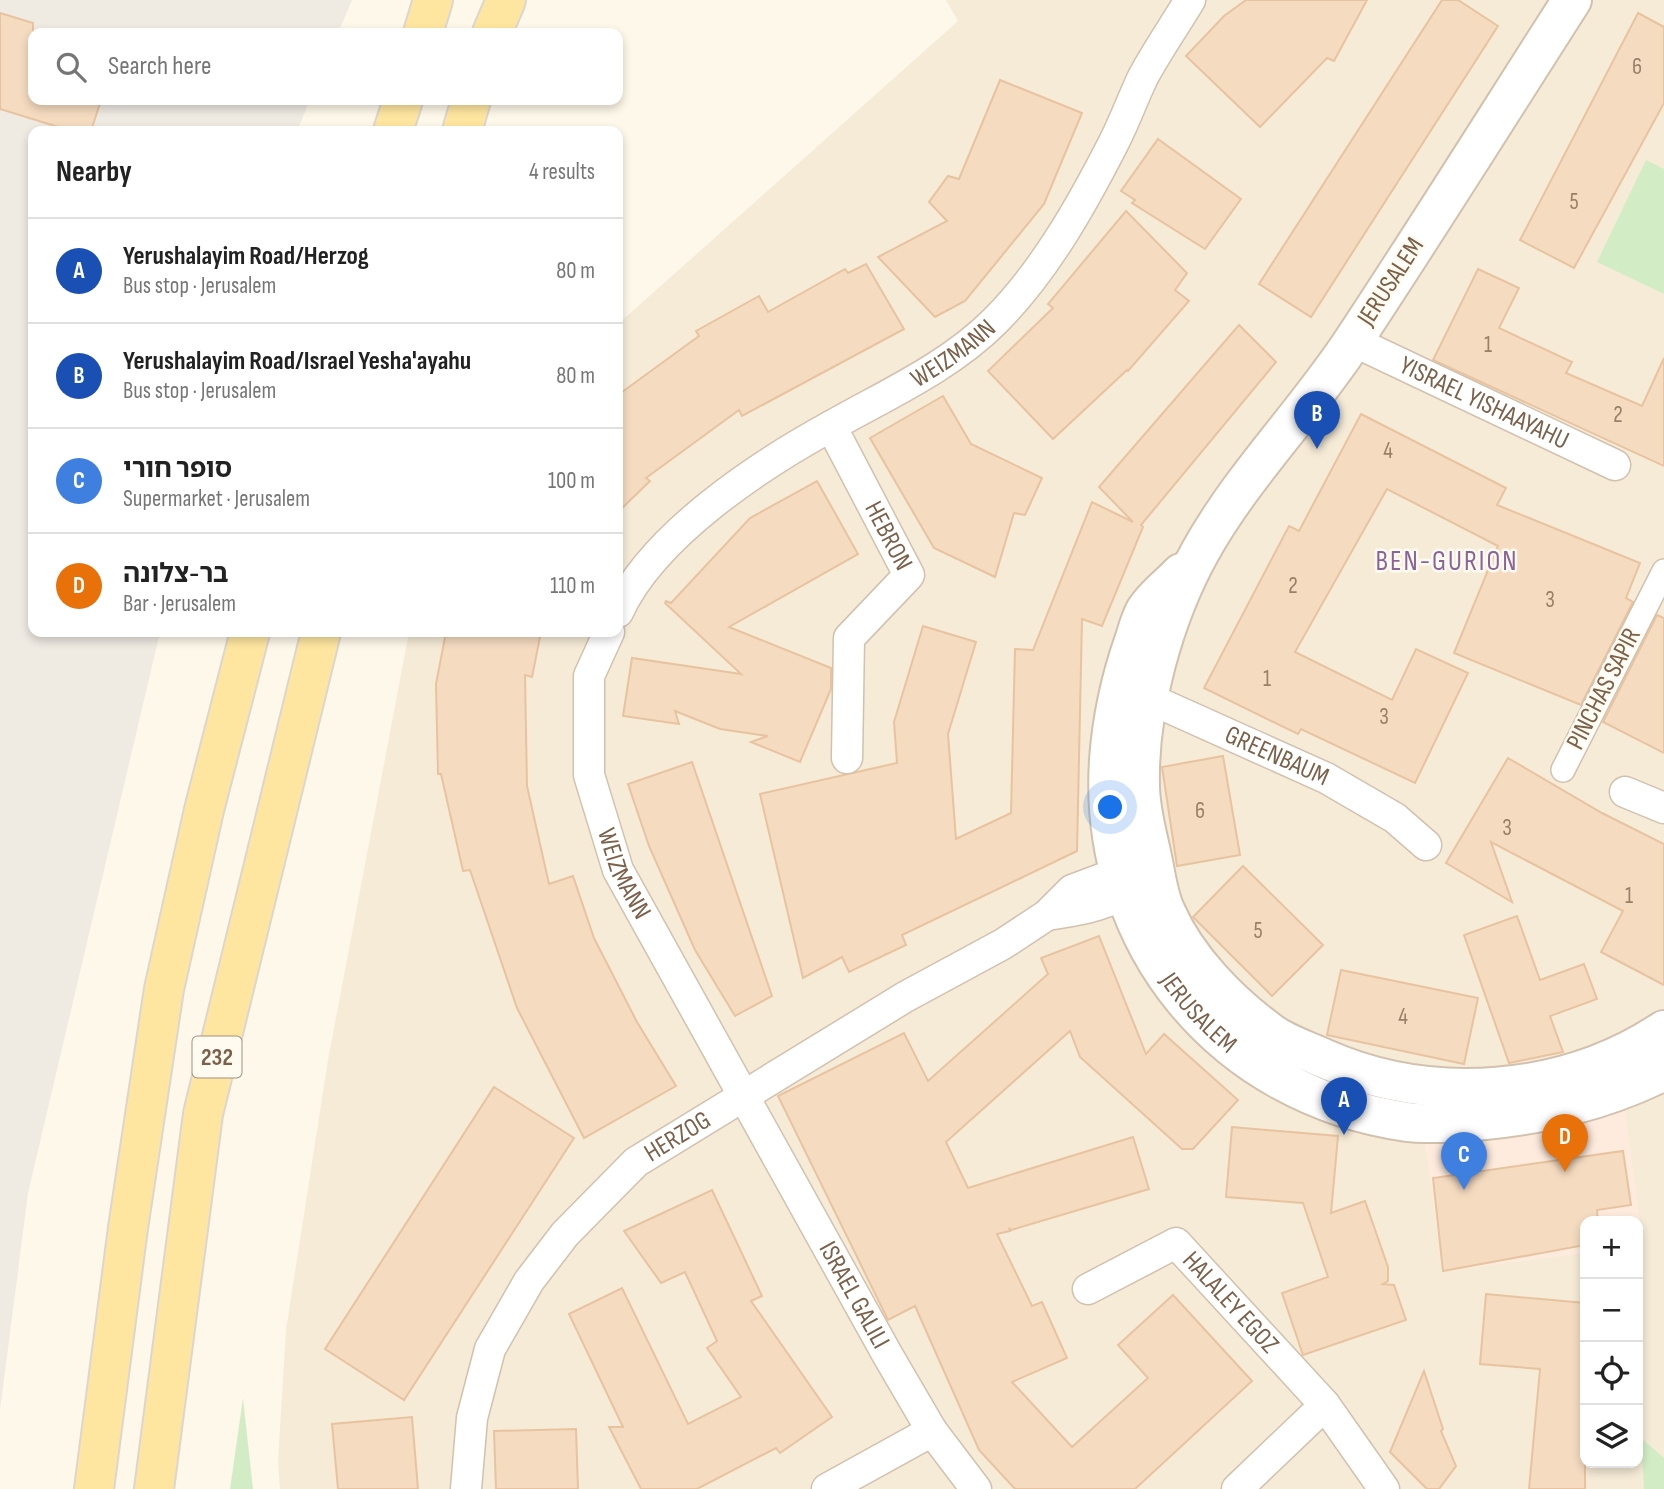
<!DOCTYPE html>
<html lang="en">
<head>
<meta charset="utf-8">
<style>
	:root { --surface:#fff; --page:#f6f6f6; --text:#222; --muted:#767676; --line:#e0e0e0; --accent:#7d4c34 }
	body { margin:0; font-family:"Sofia Sans Condensed","Noto Sans Hebrew",sans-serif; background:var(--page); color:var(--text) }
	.controls { position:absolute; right:21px; bottom:21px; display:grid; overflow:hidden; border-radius:14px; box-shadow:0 4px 10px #0003 }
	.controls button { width:63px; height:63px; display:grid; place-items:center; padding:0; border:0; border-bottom:2px solid var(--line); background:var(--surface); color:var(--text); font:35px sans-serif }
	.you { position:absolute; left:1111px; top:808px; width:24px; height:24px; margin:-18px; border:5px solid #fff; border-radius:50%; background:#1a73e8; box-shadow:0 0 0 10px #1a73e833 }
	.badge { display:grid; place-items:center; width:46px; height:46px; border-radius:50%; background:var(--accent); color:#fff; font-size:23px; font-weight:700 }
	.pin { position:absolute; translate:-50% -58px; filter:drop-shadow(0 2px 4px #0008) }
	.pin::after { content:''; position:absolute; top:37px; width:24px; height:21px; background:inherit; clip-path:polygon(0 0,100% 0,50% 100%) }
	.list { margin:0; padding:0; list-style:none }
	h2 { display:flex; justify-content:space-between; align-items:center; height:91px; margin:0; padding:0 28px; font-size:30px }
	h2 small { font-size:23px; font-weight:400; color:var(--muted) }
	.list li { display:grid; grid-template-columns:46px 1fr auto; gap:21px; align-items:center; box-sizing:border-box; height:105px; padding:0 28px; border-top:2px solid var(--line) }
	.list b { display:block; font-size:26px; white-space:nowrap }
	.list p { margin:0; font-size:23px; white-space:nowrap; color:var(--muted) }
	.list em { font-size:23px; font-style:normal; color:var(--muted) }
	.icon { flex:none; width:38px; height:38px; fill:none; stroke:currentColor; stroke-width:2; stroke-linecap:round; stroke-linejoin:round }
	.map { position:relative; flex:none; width:1664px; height:1489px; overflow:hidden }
	.search { position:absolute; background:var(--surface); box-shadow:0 4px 10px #0003; left:28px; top:28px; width:595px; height:77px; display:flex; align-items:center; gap:18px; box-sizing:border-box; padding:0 24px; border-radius:14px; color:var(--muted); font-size:26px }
	.panel { position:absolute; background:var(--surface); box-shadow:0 4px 10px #0003; left:28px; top:126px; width:595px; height:511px; border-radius:14px }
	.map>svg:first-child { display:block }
	.residential { fill:#f6ebd7; fill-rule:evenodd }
	.commercial { fill:#feebdd }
	.industrial { fill:#efeae2 }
	.green { fill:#d2edc6 }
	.building { fill:#f5dbc0; stroke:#e8c39f; stroke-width:2 }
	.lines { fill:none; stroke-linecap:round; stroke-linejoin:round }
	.pedestrian-casing { stroke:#d2c1ae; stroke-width:26 }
	.minor-casing { stroke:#d2c1ae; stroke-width:33 }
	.tertiary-casing { stroke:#d2c1ae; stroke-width:42 }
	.primary-casing { stroke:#ddd6d0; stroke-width:42 }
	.pedestrian { stroke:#fff; stroke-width:23 }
	.minor { stroke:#fff; stroke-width:30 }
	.tertiary { stroke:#fff; stroke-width:38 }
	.primary { stroke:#ffe6a0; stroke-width:38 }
	.labels { text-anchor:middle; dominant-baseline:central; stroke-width:5; stroke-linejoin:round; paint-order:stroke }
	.number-label { font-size:23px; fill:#9a8068 }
	.shield { fill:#fffbf1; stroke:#a38f7c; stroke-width:2 }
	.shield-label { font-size:24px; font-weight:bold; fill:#7b614a }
	.street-label { font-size:26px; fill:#7b614a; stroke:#fffbf1 }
	.neighbourhood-label { font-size:28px; letter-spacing:2px; fill:#8b6396; stroke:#fffbf1 }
</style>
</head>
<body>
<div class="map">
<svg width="1664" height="1489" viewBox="0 0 1664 1489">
	<rect width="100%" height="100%" fill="#fef8ea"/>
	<path class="residential" d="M 946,0 L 1664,0 L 1664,1489 L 280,1489 L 278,1461 L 286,1330 L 328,1060 L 409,632 L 618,632 L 618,324 L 958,21 ZM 1585,1221 L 1638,1221 L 1638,1463 L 1585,1463 Z"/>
	<path class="commercial" d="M 1625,1109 L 1643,1245 L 1638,1246 L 1638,1221 L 1585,1221 L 1585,1253 L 1443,1271 L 1424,1136 Z"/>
	<path class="industrial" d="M 0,0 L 352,0 L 338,33 L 33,33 L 33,100 L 310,100 L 297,131 L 33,131 L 33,632 L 160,632 L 28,1193 L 0,1410 Z"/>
	<g class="green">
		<path d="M 1646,160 L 1664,169 L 1664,294 L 1597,262 Z"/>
		<path d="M 243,1398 L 253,1489 L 230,1489 Z"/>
		<path d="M 1641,1438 L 1664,1458 L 1664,1489 L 1644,1489 Z"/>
	</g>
	<g class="building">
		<path d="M 1246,0 L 1367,0 L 1334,61 L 1327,58 L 1260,127 L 1186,56 L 1224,16 Z"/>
		<path d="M 1442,0 L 1458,0 L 1498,26 L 1311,317 L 1259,284 Z"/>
		<path d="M 0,13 L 33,23 L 33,100 L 101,100 L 91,131 L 71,131 L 0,109 Z"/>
		<path d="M 1638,13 L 1664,27 L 1664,103 L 1574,268 L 1520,240 Z"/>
		<path d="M 1000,80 L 1082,113 L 1044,204 L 965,301 L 935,317 L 878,257 L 947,221 L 929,202 L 948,176 L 959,179 Z"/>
		<path d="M 1158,139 L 1241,199 L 1205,249 L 1132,203 L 1135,200 L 1121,191 Z"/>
		<path d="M 1126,211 L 1187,273 L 1175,290 L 1189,301 L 1128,371 L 1127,370 L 1053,439 L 988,371 L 1053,308 L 1048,304 Z"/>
		<path d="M 866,264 L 904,329 L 742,416 L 739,410 L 646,478 L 650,481 L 618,512 L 618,395 L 699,336 L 696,331 L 759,296 L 768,312 L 845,269 L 848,273 Z"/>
		<path d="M 1478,269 L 1519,288 L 1499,328 L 1572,362 L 1566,373 L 1642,406 L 1664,358 L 1664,466 L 1433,360 Z"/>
		<path d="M 1239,325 L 1276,362 L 1141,525 L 1143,527 L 1102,626 L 1082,619 L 1077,851 L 902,935 L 906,945 L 849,972 L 842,957 L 803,978 L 760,794 L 897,763 L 894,722 L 923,626 L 976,642 L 948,734 L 956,839 L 1011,813 L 1015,649 L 1033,650 L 1092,502 L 1133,522 L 1099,487 Z"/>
		<path d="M 943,396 L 971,444 L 1042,478 L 1025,515 L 1014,513 L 995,577 L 934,548 L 870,438 Z"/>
		<path d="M 1361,414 L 1506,488 L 1497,505 L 1640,563 L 1626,598 L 1633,602 L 1581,705 L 1454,653 L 1498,546 L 1387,489 L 1295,652 L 1392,700 L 1416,649 L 1468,673 L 1415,783 L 1301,729 L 1298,734 L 1204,688 L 1289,526 L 1299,531 Z"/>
		<path d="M 817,481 L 858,554 L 729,627 L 831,668 L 831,689 L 800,762 L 751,742 L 768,736 L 720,729 L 675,711 L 679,724 L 623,716 L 632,658 L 741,674 L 665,603 L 666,601 L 671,603 L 750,518 Z"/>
		<path d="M 1657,615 L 1664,618 L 1664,753 L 1603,722 Z"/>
		<path d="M 446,632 L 541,632 L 532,677 L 525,675 L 527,786 L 549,884 L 573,876 L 594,938 L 637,1022 L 676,1086 L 584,1138 L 517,1008 L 470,870 L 463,871 L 441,774 L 438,774 L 436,684 Z"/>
		<path d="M 1223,756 L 1240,855 L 1177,866 L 1162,767 Z"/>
		<path d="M 1508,758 L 1602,813 L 1664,844 L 1664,985 L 1601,952 L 1623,911 L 1491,842 L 1512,902 L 1446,863 Z"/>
		<path d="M 692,762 L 772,996 L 735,1016 L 695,950 L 649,846 L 628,784 Z"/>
		<path d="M 1243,866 L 1323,945 L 1272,996 L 1193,917 Z"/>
		<path d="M 1517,916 L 1540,980 L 1584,964 L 1597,999 L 1550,1016 L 1563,1052 L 1509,1063 L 1464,935 Z"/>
		<path d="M 1099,936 L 1146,1054 L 1164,1034 L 1238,1100 L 1193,1149 L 1182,1149 L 1080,1057 L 1070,1031 L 946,1142 L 968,1188 L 1133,1137 L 1149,1189 L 1011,1230 L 1009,1228 L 1010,1231 L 997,1234 L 1032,1306 L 1042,1302 L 1067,1358 L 1012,1382 L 1072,1447 L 1148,1378 L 1118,1345 L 1173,1295 L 1252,1381 L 1135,1489 L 1015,1489 L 979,1450 L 915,1306 L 888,1320 L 778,1096 L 904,1033 L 928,1081 L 1048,974 L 1041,958 Z"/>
		<path d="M 1341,970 L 1478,998 L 1464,1064 L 1327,1035 Z"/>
		<path d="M 494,1087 L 574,1138 L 404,1400 L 325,1349 Z"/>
		<path d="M 1232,1127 L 1338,1136 L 1331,1213 L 1365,1201 L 1388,1267 L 1388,1281 L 1383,1284 L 1394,1285 L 1406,1320 L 1303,1355 L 1282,1293 L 1328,1277 L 1303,1203 L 1226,1197 Z"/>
		<path d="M 1623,1151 L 1631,1205 L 1597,1210 L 1598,1221 L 1585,1221 L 1585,1245 L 1443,1271 L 1433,1178 Z"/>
		<path d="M 712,1190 L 762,1296 L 751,1301 L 832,1417 L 780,1453 L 776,1448 L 697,1489 L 641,1489 L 609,1427 L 623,1427 L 569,1314 L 622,1288 L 688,1424 L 741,1397 L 707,1348 L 717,1341 L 685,1272 L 661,1283 L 624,1231 Z"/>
		<path d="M 1486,1294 L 1585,1303 L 1585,1489 L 1529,1489 L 1540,1369 L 1480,1364 Z"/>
		<path d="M 1424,1371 L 1443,1429 L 1441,1431 L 1456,1466 L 1439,1489 L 1427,1489 L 1390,1452 Z"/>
		<path d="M 412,1417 L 418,1489 L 338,1489 L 332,1424 Z"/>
		<path d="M 576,1429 L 578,1489 L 496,1489 L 494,1431 Z"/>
	</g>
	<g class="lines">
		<defs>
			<path id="pedestrian" d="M 1563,770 L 1664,571"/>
			<g id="minor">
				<path id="s1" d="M 1353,341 L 1615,465"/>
				<path id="s2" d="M 831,426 L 909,575 L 849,638 L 847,758"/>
				<path id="s3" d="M 618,612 C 653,535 761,464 835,424 C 890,393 950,366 995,321 C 1045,271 1083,203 1115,140 C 1125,120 1133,98 1143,77 C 1157,51 1175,25 1190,0"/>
				<path id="s4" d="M 609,632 L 589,676 L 589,775 L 618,870 L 887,1354 L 932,1431 L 976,1489"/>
				<path id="s5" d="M 1130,690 L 1326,778 L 1395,818 L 1426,845"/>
				<path d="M 1625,792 L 1664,808"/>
				<path d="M 1047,915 C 1082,910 1113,905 1141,882"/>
				<path id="s6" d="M 1088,1289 L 1176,1243 L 1325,1405 L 1384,1489"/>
				<path id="s7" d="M 466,1489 L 472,1418 L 490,1349 L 529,1281 L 565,1234 L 636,1162 L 905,997 L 1003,944 L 1047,915 L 1072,890 L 1120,872 L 1141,871"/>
				<path d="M 827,1489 L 932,1431"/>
				<path d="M 1237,1489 L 1325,1405"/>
			</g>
			<g id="tertiary">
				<path d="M 1572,0 C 1499,114 1427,229 1353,341 C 1305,414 1242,476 1200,552 C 1164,617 1138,710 1140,785 C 1140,810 1147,833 1152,857 C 1156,875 1158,896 1166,912 C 1187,960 1230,1003 1271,1033 C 1286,1044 1306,1050 1323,1058 C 1431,1106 1565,1096 1664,1030"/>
				<path id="s8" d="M 1181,573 C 1170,585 1153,597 1145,611 C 1140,620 1137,632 1134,641 C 1120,681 1112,718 1109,760 C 1097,945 1224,1096 1407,1122 C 1430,1125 1454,1122 1476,1121 C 1543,1115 1604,1101 1664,1071"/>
			</g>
			<g id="primary">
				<path d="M 423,33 L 433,0"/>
				<path d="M 492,33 L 506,0"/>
				<path d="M 393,131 L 403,100"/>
				<path d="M 462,131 L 471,100"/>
				<path d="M 94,1489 L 128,1228 L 164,989 L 204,810 L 250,632"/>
				<path d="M 154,1489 L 203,1114 L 321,632"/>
			</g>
		</defs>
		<use href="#pedestrian" class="pedestrian-casing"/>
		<use href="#minor" class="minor-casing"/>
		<use href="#tertiary" class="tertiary-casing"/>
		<use href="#primary" class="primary-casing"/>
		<use href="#pedestrian" class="pedestrian"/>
		<use href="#minor" class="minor"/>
		<use href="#tertiary" class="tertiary"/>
		<use href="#primary" class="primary"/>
	</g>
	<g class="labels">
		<g class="number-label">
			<text x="1637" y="67">6</text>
			<text x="1574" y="202">5</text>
			<text x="1488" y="345">1</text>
			<text x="1618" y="415">2</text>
			<text x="1388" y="451">4</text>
			<text x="1293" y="586">2</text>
			<text x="1550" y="600">3</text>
			<text x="1267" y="679">1</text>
			<text x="1384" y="717">3</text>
			<text x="1200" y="811">6</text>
			<text x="1507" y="828">3</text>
			<text x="1629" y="896">1</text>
			<text x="1258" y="931">5</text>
			<text x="1403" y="1017">4</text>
		</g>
		<rect class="shield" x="192.5" y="1036.5" width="49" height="41" rx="5"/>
		<g class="shield-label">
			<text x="217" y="1057">232</text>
		</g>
		<g class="street-label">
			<text transform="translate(1391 282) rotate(-57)">JERUSALEM</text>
			<text stroke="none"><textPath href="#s3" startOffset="429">WEIZMANN</textPath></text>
			<text stroke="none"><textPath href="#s1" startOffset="145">YISRAEL YISHAAYAHU</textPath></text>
			<text stroke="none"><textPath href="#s2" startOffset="124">HEBRON</textPath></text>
			<text transform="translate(1604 689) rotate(-63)">PINCHAS SAPIR</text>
			<text stroke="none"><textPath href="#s5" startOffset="161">GREENBAUM</textPath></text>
			<text stroke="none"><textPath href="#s4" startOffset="252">WEIZMANN</textPath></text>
			<text stroke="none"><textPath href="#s8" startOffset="483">JERUSALEM</textPath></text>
			<text stroke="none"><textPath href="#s7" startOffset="430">HERZOG</textPath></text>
			<text stroke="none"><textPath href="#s4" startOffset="733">ISRAEL GALILI</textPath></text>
			<text stroke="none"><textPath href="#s6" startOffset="180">HALALEY EGOZ</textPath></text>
		</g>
		<g class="neighbourhood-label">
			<text x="1447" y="561">BEN-GURION</text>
		</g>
	</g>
</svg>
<div class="controls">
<button>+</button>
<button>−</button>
<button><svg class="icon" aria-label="locate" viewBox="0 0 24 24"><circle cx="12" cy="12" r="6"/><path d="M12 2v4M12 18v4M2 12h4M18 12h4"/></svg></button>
<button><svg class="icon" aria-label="layers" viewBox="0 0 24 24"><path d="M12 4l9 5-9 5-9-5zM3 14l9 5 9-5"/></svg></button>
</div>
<div class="you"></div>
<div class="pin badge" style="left:1344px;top:1135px;background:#1a4fb4">A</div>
<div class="pin badge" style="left:1317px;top:449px;background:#1a4fb4">B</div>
<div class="pin badge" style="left:1464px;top:1190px;background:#3f7fe0">C</div>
<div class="pin badge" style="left:1565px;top:1172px;background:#e8710a">D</div>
<div class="search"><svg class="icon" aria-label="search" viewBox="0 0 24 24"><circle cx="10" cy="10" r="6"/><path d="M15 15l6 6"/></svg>Search here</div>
<section class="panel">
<h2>Nearby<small>4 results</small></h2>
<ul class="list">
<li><span class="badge" style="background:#1a4fb4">A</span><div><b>Yerushalayim Road/Herzog</b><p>Bus stop · Jerusalem</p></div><em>80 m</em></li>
<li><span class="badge" style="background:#1a4fb4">B</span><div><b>Yerushalayim Road/Israel Yesha'ayahu</b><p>Bus stop · Jerusalem</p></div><em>80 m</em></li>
<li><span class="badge" style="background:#3f7fe0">C</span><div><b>סופר חורי</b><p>Supermarket · Jerusalem</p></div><em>100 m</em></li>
<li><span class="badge" style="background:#e8710a">D</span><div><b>בר-צלונה</b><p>Bar · Jerusalem</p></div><em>110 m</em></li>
</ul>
</section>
</div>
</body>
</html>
